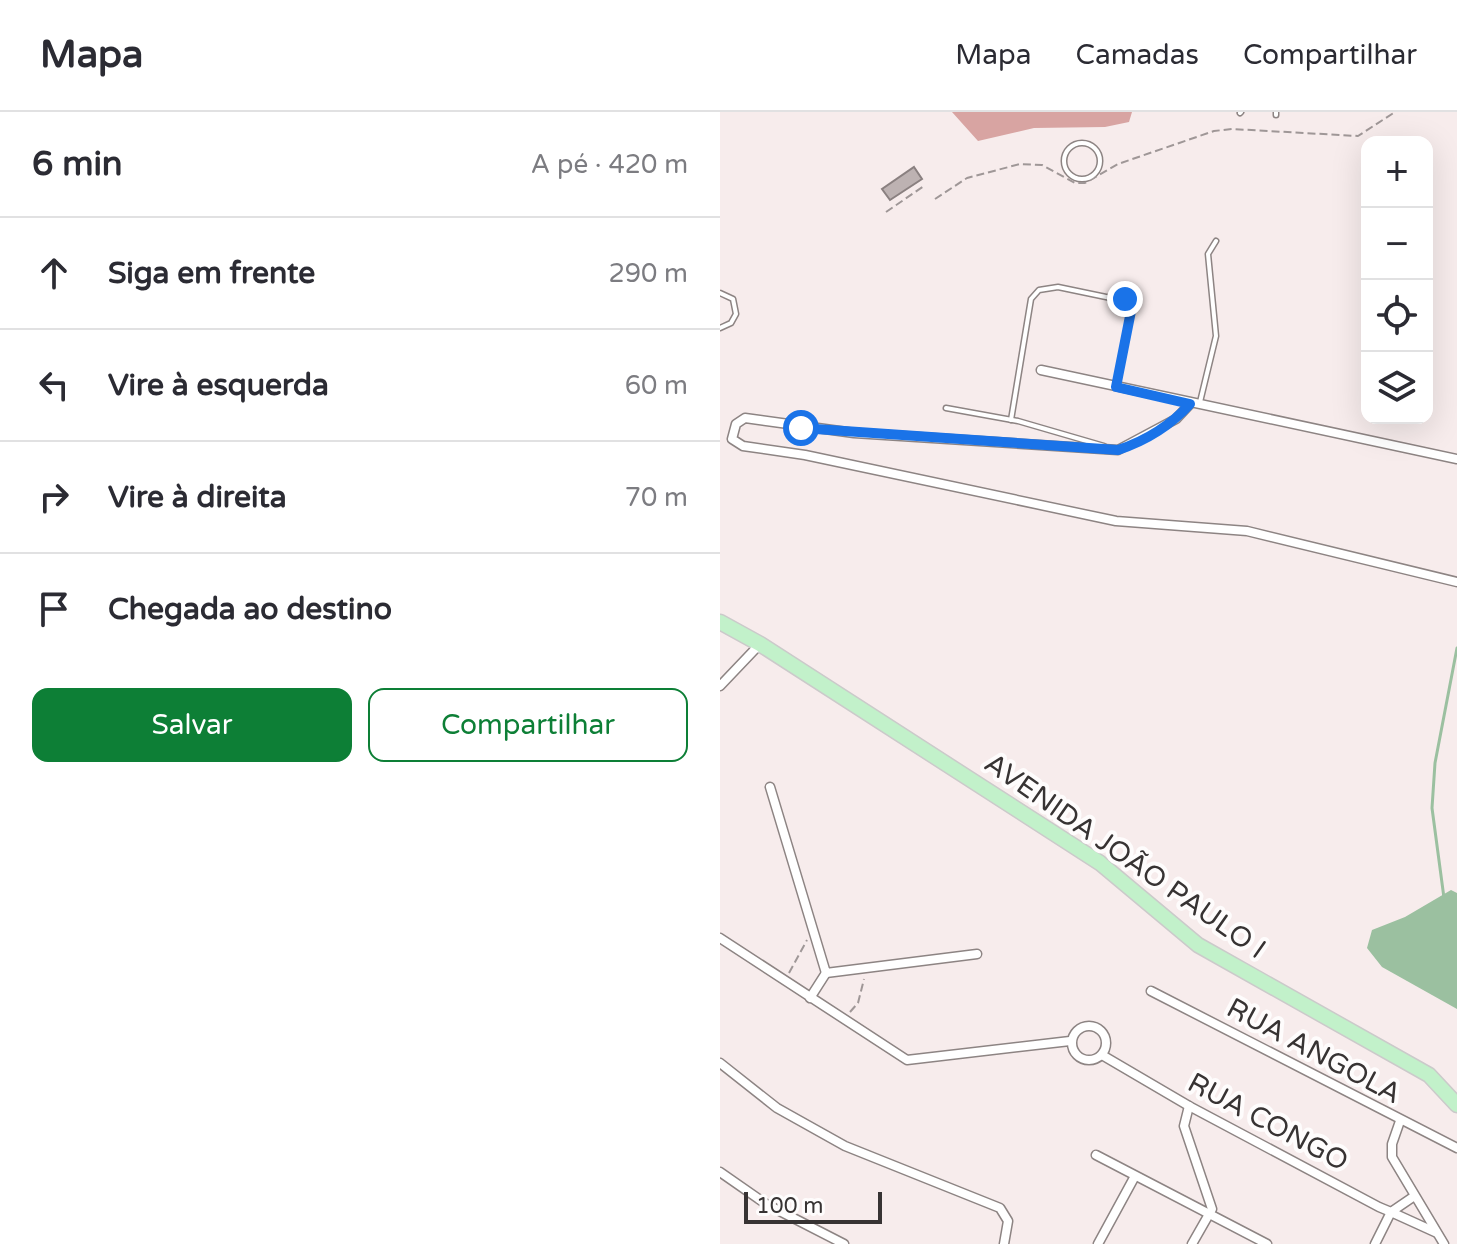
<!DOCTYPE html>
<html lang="pt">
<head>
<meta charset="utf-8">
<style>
	:root { --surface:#fff; --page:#f7f7f7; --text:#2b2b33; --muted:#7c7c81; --line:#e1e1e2; --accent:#0d7f36 }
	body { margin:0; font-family:"Varela Round",sans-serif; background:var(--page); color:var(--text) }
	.controls { position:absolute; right:24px; top:24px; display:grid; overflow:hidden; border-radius:16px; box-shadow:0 8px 32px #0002 }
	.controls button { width:72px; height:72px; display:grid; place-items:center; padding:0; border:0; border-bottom:2px solid var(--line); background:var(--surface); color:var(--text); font:40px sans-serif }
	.scale { position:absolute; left:24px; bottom:20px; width:138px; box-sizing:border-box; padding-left:8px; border:4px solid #373333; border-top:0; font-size:22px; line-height:28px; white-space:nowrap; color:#373333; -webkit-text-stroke:6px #fefcfc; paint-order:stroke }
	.stop { position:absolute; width:24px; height:24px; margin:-18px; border:6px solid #1a73e8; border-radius:50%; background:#fff }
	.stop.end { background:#1a73e8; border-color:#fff; box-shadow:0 2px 8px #0008 }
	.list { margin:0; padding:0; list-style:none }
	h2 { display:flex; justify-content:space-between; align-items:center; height:104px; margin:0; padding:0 32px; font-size:34px }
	h2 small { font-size:26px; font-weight:400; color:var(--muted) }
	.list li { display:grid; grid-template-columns:52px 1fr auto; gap:24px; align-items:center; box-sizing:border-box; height:112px; padding:0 32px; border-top:2px solid var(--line) }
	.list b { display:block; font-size:30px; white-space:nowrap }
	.list em { font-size:26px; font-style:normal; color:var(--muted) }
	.actions { display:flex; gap:16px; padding:24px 32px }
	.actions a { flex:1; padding:18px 0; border:2px solid var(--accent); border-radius:16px; text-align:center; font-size:28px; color:var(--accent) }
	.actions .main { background:var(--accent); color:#fff }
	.icon { flex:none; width:44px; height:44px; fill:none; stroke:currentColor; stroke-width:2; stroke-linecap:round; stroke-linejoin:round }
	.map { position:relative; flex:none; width:737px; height:1132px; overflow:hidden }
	header { display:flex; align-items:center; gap:48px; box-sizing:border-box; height:112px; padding:0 40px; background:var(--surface); border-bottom:2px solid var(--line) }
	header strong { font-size:38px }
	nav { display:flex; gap:44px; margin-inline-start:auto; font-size:28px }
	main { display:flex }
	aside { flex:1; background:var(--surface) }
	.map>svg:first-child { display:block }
	.forest { fill:#d8a4a2 }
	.water { fill:#9bc0a0 }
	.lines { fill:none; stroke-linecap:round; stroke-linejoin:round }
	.stream { stroke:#9bc0a0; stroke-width:3 }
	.building { fill:#bdb2b2; stroke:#8a8080; stroke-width:2 }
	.service-casing { stroke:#8d8483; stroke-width:7 }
	.minor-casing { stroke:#8d8483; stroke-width:11 }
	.primary-casing { stroke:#cbcaca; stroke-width:17 }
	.path { stroke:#9f9797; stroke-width:2; stroke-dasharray:8 4; stroke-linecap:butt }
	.service { stroke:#fff; stroke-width:4 }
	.minor { stroke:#fff; stroke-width:8 }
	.primary { stroke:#c2f1ca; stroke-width:14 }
	.route { stroke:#1a73e8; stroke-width:10 }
	.labels { text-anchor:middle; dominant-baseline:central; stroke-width:8; stroke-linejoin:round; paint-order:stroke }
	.street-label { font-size:28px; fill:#373333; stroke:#fefcfc }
</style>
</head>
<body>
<header>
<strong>Mapa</strong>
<nav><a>Mapa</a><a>Camadas</a><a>Compartilhar</a></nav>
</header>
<main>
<aside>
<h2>6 min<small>A pé · 420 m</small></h2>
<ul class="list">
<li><svg class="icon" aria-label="ahead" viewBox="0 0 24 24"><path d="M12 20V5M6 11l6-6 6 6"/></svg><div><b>Siga em frente</b></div><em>290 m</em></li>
<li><svg class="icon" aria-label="left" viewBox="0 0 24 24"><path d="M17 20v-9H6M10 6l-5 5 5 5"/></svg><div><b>Vire à esquerda</b></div><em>60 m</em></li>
<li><svg class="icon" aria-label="right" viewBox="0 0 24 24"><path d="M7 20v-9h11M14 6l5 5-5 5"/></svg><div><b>Vire à direita</b></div><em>70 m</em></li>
<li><svg class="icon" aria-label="arrive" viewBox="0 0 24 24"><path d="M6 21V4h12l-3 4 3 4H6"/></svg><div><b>Chegada ao destino</b></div></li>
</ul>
<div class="actions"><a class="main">Salvar</a><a>Compartilhar</a></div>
</aside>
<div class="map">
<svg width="737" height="1132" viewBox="0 0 737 1132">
	<rect width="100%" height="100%" fill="#f7ecec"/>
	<path class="forest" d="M 232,0 L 412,0 L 409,10 L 385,15 L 314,16 L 258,29 Z"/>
	<path class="water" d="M 731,778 L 737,781 L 737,897 L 662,855 L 647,836 L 652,818 L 685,805 Z"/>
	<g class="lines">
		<path class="stream" d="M 724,786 L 712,696 L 715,651 L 737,536"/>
	</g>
	<path class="building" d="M 194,55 L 202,67 L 170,88 L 162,77 Z"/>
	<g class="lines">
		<defs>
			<g id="service">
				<path d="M 556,0 L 556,3"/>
				<path d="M 520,1 L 521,0"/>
				<circle cx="362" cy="49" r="18"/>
				<path d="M 0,181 L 13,187 L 16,202 L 11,211 L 0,216"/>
				<path d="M 480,290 L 496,224 L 488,142 L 496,129"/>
				<path d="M 226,296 L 298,309 L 384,334"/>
				<path d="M 291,308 L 311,187 L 319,178 L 338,175 L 410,190 L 412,194 L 396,272"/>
			</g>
			<g id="minor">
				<path d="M 321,258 L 737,347"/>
				<path d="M 470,292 L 456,307 L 398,338 L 134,321 L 25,306 L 16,312 L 12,327 L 23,334 L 85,343 L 396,409 L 527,419 L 737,470"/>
				<path d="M 0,574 L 40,532"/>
				<path d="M 50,675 L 106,861 L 257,842"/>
				<path d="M 0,826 L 187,948 L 350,929"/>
				<path d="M 431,879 L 737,1036"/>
				<path d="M 90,886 L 106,861"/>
				<circle cx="369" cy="931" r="17"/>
				<path d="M 382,943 L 469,994 L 659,1095 L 671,1100 L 693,1085"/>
				<path d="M 0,951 L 57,996 L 125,1034 L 280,1096 L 288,1109 L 284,1132"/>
				<path d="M 469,994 L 464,1014 L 492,1097 L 472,1132"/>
				<path d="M 680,1009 L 672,1032 L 672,1045 L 724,1132"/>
				<path d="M 376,1043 L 547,1132"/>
				<path d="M 0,1060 L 46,1092 L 124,1132"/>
				<path d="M 378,1132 L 415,1064"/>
				<path d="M 655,1132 L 671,1100 L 715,1120"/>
			</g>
			<path id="primary" d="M 0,510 L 40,532 L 380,751 L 478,833 L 709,963 L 737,993"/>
		</defs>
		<use href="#service" class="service-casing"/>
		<use href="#minor" class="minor-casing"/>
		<use href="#primary" class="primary-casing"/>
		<g class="path">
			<path d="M 215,87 L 247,66 L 300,52 L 322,53 L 355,71 L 365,71 L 398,52 L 494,19 L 512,17 L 638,24 L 675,0"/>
			<path d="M 166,100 L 204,74"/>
			<path d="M 69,861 L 87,828"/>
			<path d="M 130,900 L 138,891 L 144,867"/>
		</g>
		<use href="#service" class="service"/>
		<use href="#minor" class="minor"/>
		<use href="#primary" class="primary"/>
	</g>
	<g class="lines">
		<path class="route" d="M 81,316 L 398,338 C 425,329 451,313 470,292 L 396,275 L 412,194 L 405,187"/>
	</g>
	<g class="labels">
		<g class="street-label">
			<text transform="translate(405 744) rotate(35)">AVENIDA JOÃO PAULO I</text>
			<text transform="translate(594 939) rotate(28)">RUA ANGOLA</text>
			<text transform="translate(548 1010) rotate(28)">RUA CONGO</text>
		</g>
	</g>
</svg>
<div class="controls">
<button>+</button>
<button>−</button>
<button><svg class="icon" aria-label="locate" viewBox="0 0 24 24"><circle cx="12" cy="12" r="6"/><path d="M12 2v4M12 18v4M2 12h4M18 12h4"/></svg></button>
<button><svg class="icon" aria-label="layers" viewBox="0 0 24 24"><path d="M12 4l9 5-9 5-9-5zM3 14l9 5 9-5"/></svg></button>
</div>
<div class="scale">100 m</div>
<div class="stop" style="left:81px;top:316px"></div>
<div class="stop end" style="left:405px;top:187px"></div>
</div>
</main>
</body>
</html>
